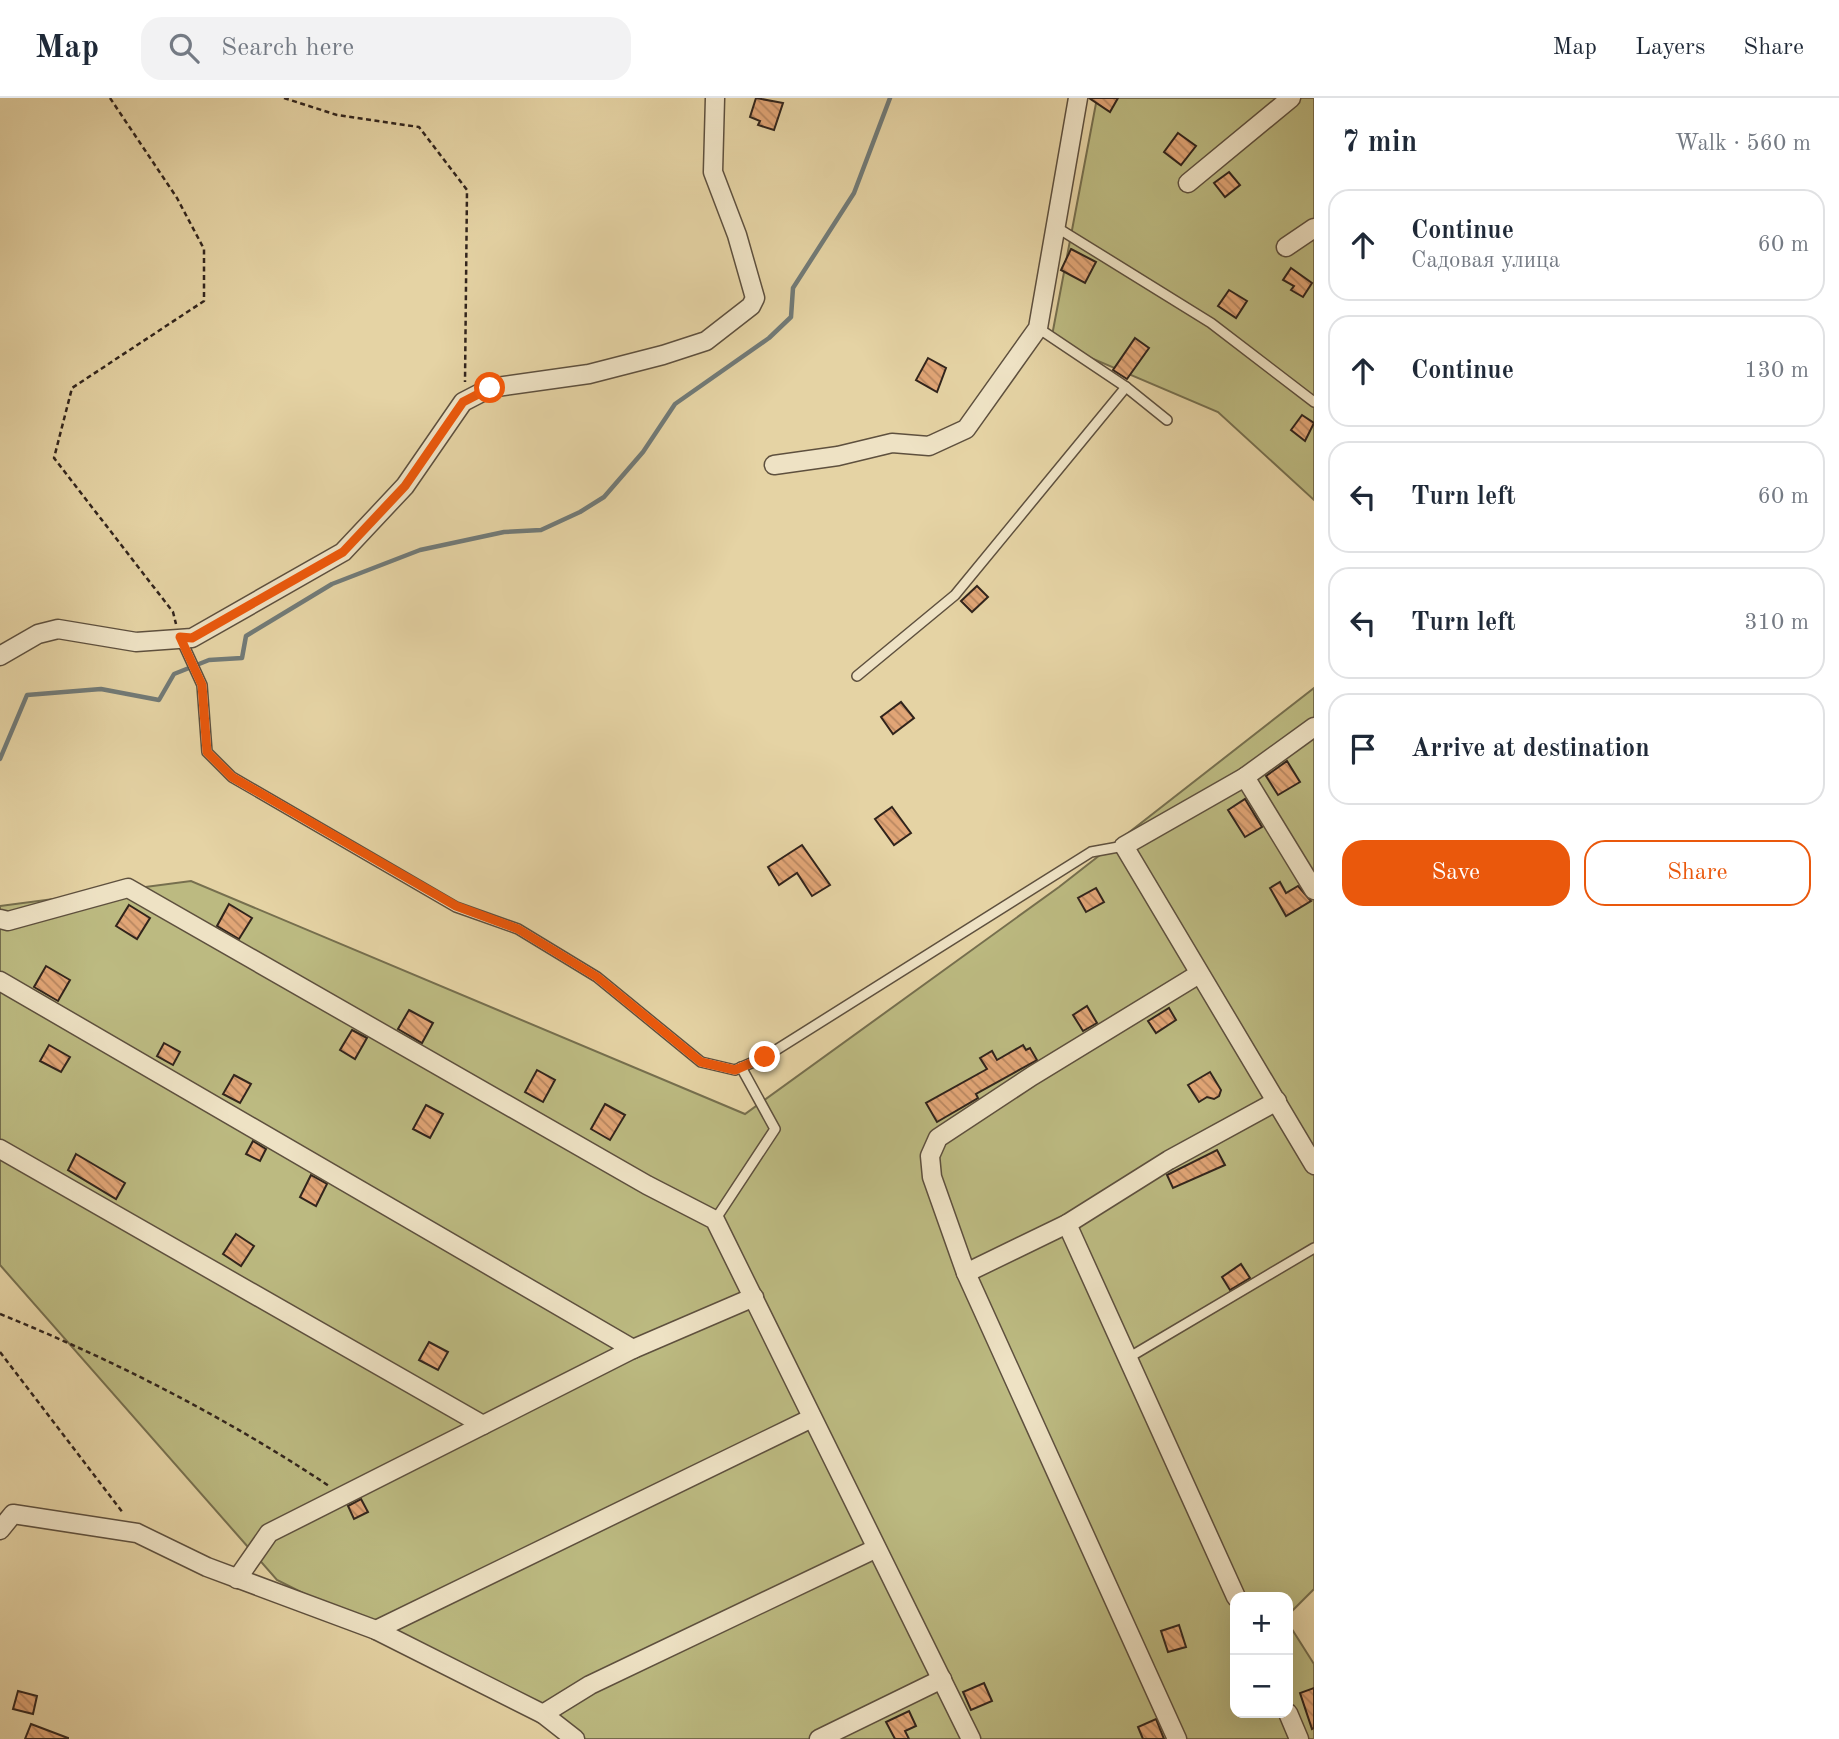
<!DOCTYPE html>
<html lang="en">
<head>
<meta charset="utf-8">
<style>
	:root { --surface:#fff; --page:#f2f2f3; --text:#1f2937; --muted:#747a83; --line:#e0e1e3; --accent:#ea580c }
	body { margin:0; font-family:"Old Standard TT",serif; background:var(--page); color:var(--text) }
	.controls { position:absolute; right:21px; bottom:21px; display:grid; overflow:hidden; border-radius:14px; box-shadow:0 7px 28px #0002 }
	.controls button { width:63px; height:63px; display:grid; place-items:center; padding:0; border:0; border-bottom:2px solid var(--line); background:var(--surface); color:var(--text); font:35px sans-serif }
	.stop { position:absolute; width:21px; height:21px; margin:-16px; border:5px solid #ea580c; border-radius:50%; background:#fff }
	.stop.end { background:#ea580c; border-color:#fff; box-shadow:0 2px 7px #0008 }
	.list { margin:0; padding:0; list-style:none }
	h2 { display:flex; justify-content:space-between; align-items:center; height:91px; margin:0; padding:0 28px; font-size:30px }
	h2 small { font-size:23px; font-weight:400; color:var(--muted) }
	.list li { display:grid; grid-template-columns:46px 1fr auto; gap:21px; align-items:center; box-sizing:border-box; height:112px; margin:0 14px 14px; padding:0 14px; border:2px solid var(--line); border-radius:21px }
	.list b { display:block; font-size:26px; white-space:nowrap }
	.list p { margin:0; font-size:23px; white-space:nowrap; color:var(--muted) }
	.list em { font-size:23px; font-style:normal; color:var(--muted) }
	.actions { display:flex; gap:14px; padding:21px 28px }
	.actions a { flex:1; padding:16px 0; border:2px solid var(--accent); border-radius:21px; text-align:center; font-size:24px; color:var(--accent) }
	.actions .main { background:var(--accent); color:#fff }
	.icon { flex:none; width:38px; height:38px; fill:none; stroke:currentColor; stroke-width:2; stroke-linecap:round; stroke-linejoin:round }
	.map { position:relative; flex:none; width:1314px; height:1641px; overflow:hidden }
	header { display:flex; align-items:center; gap:42px; box-sizing:border-box; height:98px; padding:0 35px; background:var(--surface); border-bottom:2px solid var(--line) }
	header strong { font-size:33px }
	nav { display:flex; gap:38px; margin-inline-start:auto; font-size:24px }
	.search { width:490px; height:63px; background:var(--page); display:flex; align-items:center; gap:18px; box-sizing:border-box; padding:0 24px; border-radius:21px; color:var(--muted); font-size:26px }
	main { display:flex }
	aside { flex:1; background:var(--surface) }
	.map>svg:first-child { display:block }
	.garden { fill:#bcba81; stroke:#766f4e; stroke-width:2 }
	.lines { fill:none; stroke-linecap:round; stroke-linejoin:round }
	.stream { stroke:#717a77; stroke-width:4.5 }
	.building { fill:url(#building-back-hatch); stroke:#31241c; stroke-width:2 }
	.service-casing { stroke:#5e503e; stroke-width:12 }
	.minor-casing { stroke:#5e503e; stroke-width:21 }
	.path { stroke:#31241c; stroke-width:2.5; stroke-dasharray:5 3.5; stroke-linecap:butt }
	.service { stroke:#eee2c4; stroke-width:9 }
	.minor { stroke:#eee2c4; stroke-width:18 }
	.route { stroke:#ea580c; stroke-width:9 }
</style>
</head>
<body>
<header>
<strong>Map</strong>
<div class="search"><svg class="icon" aria-label="search" viewBox="0 0 24 24"><circle cx="10" cy="10" r="6"/><path d="M15 15l6 6"/></svg>Search here</div>
<nav><a>Map</a><a>Layers</a><a>Share</a></nav>
</header>
<main>
<div class="map">
<svg width="1314" height="1641" viewBox="0 0 1314 1641">
	<defs>
		<pattern id="building-back-hatch" width="6" height="6" patternUnits="userSpaceOnUse" patternTransform="scale(1.75)"><rect width="6" height="6" fill="#e1a576"/><path d="M-1 5l2 2M0 0l6 6M5-1l2 2" fill="none" stroke="#b78660"/></pattern>
	</defs>
	<rect width="100%" height="100%" fill="#e5d3a4"/>
	<filter id="stains"><feTurbulence type="fractalNoise" baseFrequency=".00286" numOctaves="4"/><feColorMatrix values="0 0 0 0 .2 0 0 0 0 .09 0 0 0 0 .02 0 0 0 .5 -.17"/></filter>
	<radialGradient id="worn" r=".72"><stop offset=".6" stop-color="#630" stop-opacity="0"/><stop offset="1" stop-color="#630" stop-opacity=".3"/></radialGradient>
	<g class="garden">
		<path d="M 1097,0 L 1314,0 L 1314,402 L 1218,314 L 1051,243 Z"/>
		<path d="M 1314,590 L 1314,1491 L 1288,1517 L 1288,1499 L 1235,1499 L 1235,1615 L 1288,1615 L 1288,1525 L 1314,1566 L 1314,1641 L 582,1641 L 543,1616 L 277,1482 L 0,1167 L 0,808 L 191,783 L 745,1016 L 1059,789 Z"/>
	</g>
	<g class="lines">
		<path class="stream" d="M 0,661 L 27,597 L 101,591 L 159,602 L 174,576 L 209,562 L 242,560 L 246,538 L 332,486 L 420,452 L 504,434 L 541,432 L 580,414 L 604,399 L 643,354 L 675,306 L 769,240 L 791,219 L 793,190 L 854,95 L 890,0"/>
	</g>
	<g class="building">
		<path d="M 756,0 L 783,5 L 774,32 L 758,27 L 760,23 L 750,19 Z"/>
		<path d="M 1089,0 L 1118,0 L 1110,14 Z"/>
		<path d="M 1178,35 L 1196,48 L 1181,67 L 1164,54 Z"/>
		<path d="M 1229,74 L 1240,87 L 1225,99 L 1214,85 Z"/>
		<path d="M 1071,151 L 1096,164 L 1085,185 L 1061,172 Z"/>
		<path d="M 1291,170 L 1312,185 L 1303,199 L 1291,192 L 1294,188 L 1283,182 Z"/>
		<path d="M 1229,192 L 1247,203 L 1236,220 L 1218,208 Z"/>
		<path d="M 1135,240 L 1149,250 L 1127,281 L 1113,272 Z"/>
		<path d="M 928,260 L 946,270 L 937,294 L 916,282 Z"/>
		<path d="M 1302,317 L 1314,325 L 1305,343 L 1291,332 Z"/>
		<path d="M 977,488 L 988,499 L 972,514 L 961,503 Z"/>
		<path d="M 901,604 L 914,620 L 893,636 L 881,619 Z"/>
		<path d="M 1287,663 L 1300,684 L 1278,697 L 1266,678 Z"/>
		<path d="M 1245,701 L 1262,729 L 1245,739 L 1228,712 Z"/>
		<path d="M 892,709 L 911,735 L 894,747 L 875,721 Z"/>
		<path d="M 802,747 L 830,787 L 812,798 L 797,775 L 779,787 L 768,769 Z"/>
		<path d="M 1280,784 L 1286,795 L 1298,788 L 1311,803 L 1286,818 L 1270,790 Z"/>
		<path d="M 1096,790 L 1104,804 L 1086,814 L 1078,800 Z"/>
		<path d="M 229,806 L 252,820 L 239,841 L 217,828 Z"/>
		<path d="M 129,807 L 150,820 L 137,841 L 116,828 Z"/>
		<path d="M 46,868 L 70,882 L 58,903 L 34,889 Z"/>
		<path d="M 1087,908 L 1097,925 L 1083,933 L 1073,917 Z"/>
		<path d="M 1169,910 L 1176,922 L 1156,935 L 1148,923 Z"/>
		<path d="M 409,912 L 433,925 L 422,945 L 398,931 Z"/>
		<path d="M 352,932 L 367,940 L 355,961 L 340,952 Z"/>
		<path d="M 164,945 L 180,954 L 173,967 L 157,958 Z"/>
		<path d="M 49,947 L 70,959 L 61,974 L 40,963 Z"/>
		<path d="M 1023,947 L 1026,952 L 1030,950 L 1037,962 L 976,996 L 978,1000 L 937,1024 L 926,1005 L 987,971 L 980,960 L 992,953 L 997,962 Z"/>
		<path d="M 537,972 L 555,982 L 543,1004 L 525,994 Z"/>
		<path d="M 1210,974 L 1221,992 L 1219,998 L 1214,1001 L 1207,999 L 1199,1004 L 1188,987 Z"/>
		<path d="M 234,977 L 251,986 L 240,1005 L 223,996 Z"/>
		<path d="M 605,1006 L 625,1017 L 610,1042 L 591,1031 Z"/>
		<path d="M 426,1007 L 443,1016 L 430,1040 L 413,1031 Z"/>
		<path d="M 253,1043 L 266,1051 L 260,1063 L 246,1056 Z"/>
		<path d="M 1217,1052 L 1225,1067 L 1173,1090 L 1167,1077 Z"/>
		<path d="M 76,1056 L 125,1085 L 116,1101 L 68,1072 Z"/>
		<path d="M 311,1077 L 327,1086 L 316,1108 L 300,1099 Z"/>
		<path d="M 236,1136 L 254,1148 L 241,1168 L 223,1156 Z"/>
		<path d="M 1241,1166 L 1250,1180 L 1230,1192 L 1222,1179 Z"/>
		<path d="M 429,1244 L 448,1254 L 438,1272 L 419,1262 Z"/>
		<path d="M 361,1401 L 368,1414 L 354,1421 L 348,1408 Z"/>
		<path d="M 1179,1527 L 1186,1549 L 1168,1554 L 1161,1533 Z"/>
		<path d="M 984,1585 L 992,1603 L 971,1612 L 963,1594 Z"/>
		<path d="M 1314,1590 L 1314,1630 L 1312,1631 L 1300,1595 Z"/>
		<path d="M 18,1593 L 37,1598 L 33,1616 L 13,1611 Z"/>
		<path d="M 909,1613 L 916,1628 L 905,1633 L 909,1641 L 895,1641 L 886,1624 Z"/>
		<path d="M 1156,1621 L 1164,1641 L 1143,1641 L 1138,1629 Z"/>
		<path d="M 31,1626 L 68,1640 L 68,1641 L 25,1641 Z"/>
	</g>
	<g class="lines">
		<defs>
			<g id="service">
				<path d="M 1056,129 L 1211,225 L 1314,304"/>
				<path d="M 1038,230 L 1126,289 L 1167,322"/>
				<path d="M 181,541 L 202,587 L 207,654 L 232,679 L 456,809 L 518,831 L 597,879 L 701,964 L 735,972 L 765,959 L 1091,754 L 1124,748"/>
				<path d="M 857,578 L 955,497 L 1126,289"/>
				<path d="M 715,1122 L 775,1031 L 741,969"/>
				<path d="M 1128,1260 L 1314,1150"/>
			</g>
			<g id="minor">
				<path d="M 1188,85 L 1291,0"/>
				<path d="M 1286,149 L 1314,130"/>
				<path d="M 774,367 L 838,358 L 892,345 L 929,348 L 966,331 L 1038,230 L 1078,0"/>
				<path d="M 0,558 L 38,536 L 58,531 L 136,544 L 192,540 L 343,454 L 405,388 L 463,304 L 490,290 L 589,276 L 663,257 L 706,243 L 751,208 L 755,200 L 737,137 L 713,74 L 715,0"/>
				<path d="M 1314,629 L 1245,679 L 1124,748 L 1314,1067"/>
				<path d="M 1245,679 L 1314,792"/>
				<path d="M 0,821 L 8,823 L 128,790 L 647,1087 L 715,1122 L 971,1641"/>
				<path d="M 0,883 L 633,1251 L 483,1327 L 0,1051"/>
				<path d="M 1067,1126 L 1236,1499"/>
				<path d="M 966,1175 L 1067,1126 L 1169,1062 L 1277,1003"/>
				<path d="M 633,1251 L 754,1199"/>
				<path d="M 0,1432 L 13,1416 L 137,1435 L 207,1469 L 376,1532 L 543,1616 L 575,1641"/>
				<path d="M 237,1481 L 269,1435 L 483,1327"/>
				<path d="M 376,1532 L 812,1320"/>
				<path d="M 1288,1615 L 1299,1641"/>
				<path d="M 543,1616 L 590,1587 L 875,1451"/>
				<path d="M 819,1641 L 942,1581"/>
				<path d="M 1177,1641 L 966,1175 L 932,1079 L 930,1058 L 938,1040 L 1032,978 L 1199,876"/>
			</g>
		</defs>
		<use href="#service" class="service-casing"/>
		<use href="#minor" class="minor-casing"/>
		<g class="path">
			<path d="M 110,0 L 177,100 L 204,151 L 204,203 L 72,290 L 54,360 L 173,514 L 176,526"/>
			<path d="M 284,0 L 337,17 L 419,29 L 467,92 L 465,284"/>
			<path d="M 0,1216 C 114,1262 227,1320 329,1388"/>
			<path d="M 0,1254 L 123,1415"/>
		</g>
		<use href="#service" class="service"/>
		<use href="#minor" class="minor"/>
	</g>
	<g class="lines">
		<path class="route" d="M 490,290 L 463,304 L 405,388 L 343,454 L 192,540 L 180,539 L 202,587 L 207,654 L 232,679 L 456,808 L 518,831 L 597,879 L 701,964 L 735,972 L 765,959"/>
	</g>
	<rect width="100%" height="100%" filter="url(#stains)"/>
	<rect width="100%" height="100%" fill="url(#worn)"/>
</svg>
<div class="controls">
<button>+</button>
<button>−</button>
</div>
<div class="stop" style="left:490px;top:290px"></div>
<div class="stop end" style="left:765px;top:959px"></div>
</div>
<aside>
<h2>7 min<small>Walk · 560 m</small></h2>
<ul class="list">
<li><svg class="icon" aria-label="ahead" viewBox="0 0 24 24"><path d="M12 20V5M6 11l6-6 6 6"/></svg><div><b>Continue</b><p>Садовая улица</p></div><em>60 m</em></li>
<li><svg class="icon" aria-label="ahead" viewBox="0 0 24 24"><path d="M12 20V5M6 11l6-6 6 6"/></svg><div><b>Continue</b></div><em>130 m</em></li>
<li><svg class="icon" aria-label="left" viewBox="0 0 24 24"><path d="M17 20v-9H6M10 6l-5 5 5 5"/></svg><div><b>Turn left</b></div><em>60 m</em></li>
<li><svg class="icon" aria-label="left" viewBox="0 0 24 24"><path d="M17 20v-9H6M10 6l-5 5 5 5"/></svg><div><b>Turn left</b></div><em>310 m</em></li>
<li><svg class="icon" aria-label="arrive" viewBox="0 0 24 24"><path d="M6 21V4h12l-3 4 3 4H6"/></svg><div><b>Arrive at destination</b></div></li>
</ul>
<div class="actions"><a class="main">Save</a><a>Share</a></div>
</aside>
</main>
</body>
</html>
